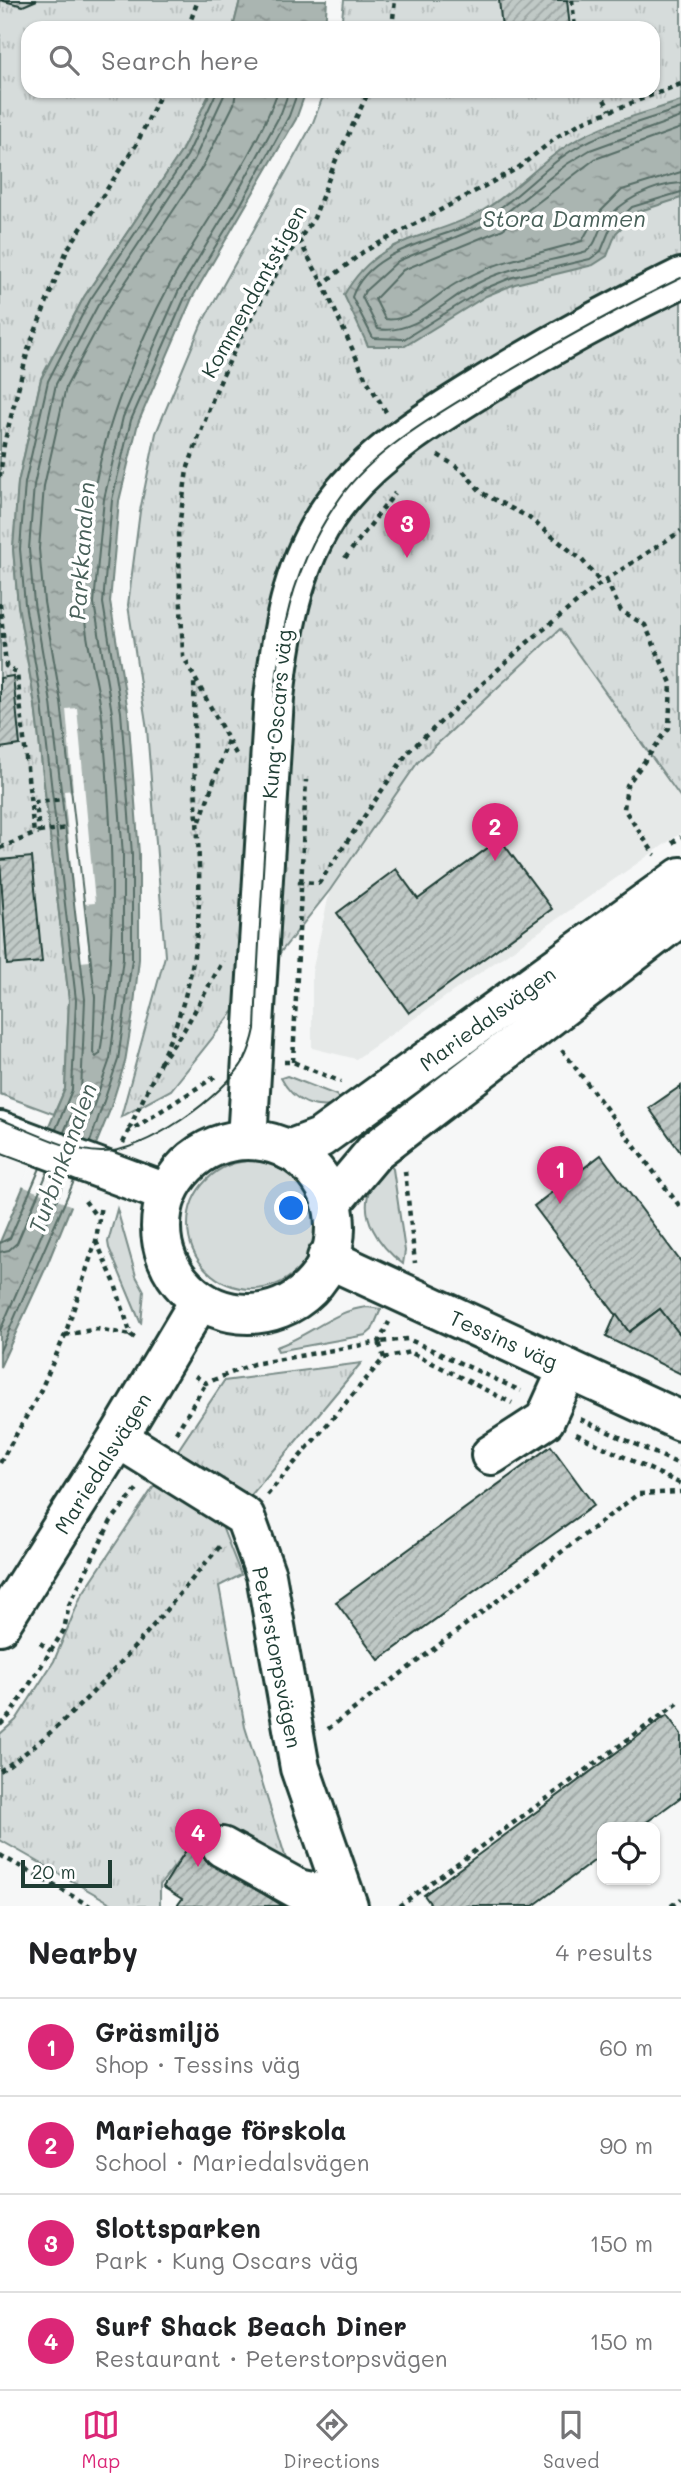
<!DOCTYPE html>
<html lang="en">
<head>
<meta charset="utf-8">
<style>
	:root { --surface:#fff; --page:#f2f2f2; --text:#202124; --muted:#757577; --line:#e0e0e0; --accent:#db2777 }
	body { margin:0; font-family:Mali,sans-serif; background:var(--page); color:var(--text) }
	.controls { position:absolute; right:21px; bottom:21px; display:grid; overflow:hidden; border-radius:14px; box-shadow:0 2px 5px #0004 }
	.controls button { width:63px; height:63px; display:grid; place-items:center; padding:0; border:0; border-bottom:2px solid var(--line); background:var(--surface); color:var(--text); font:35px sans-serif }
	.scale { position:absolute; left:21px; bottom:18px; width:91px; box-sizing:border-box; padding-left:7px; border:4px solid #1f3d34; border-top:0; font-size:19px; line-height:24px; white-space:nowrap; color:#1f3d34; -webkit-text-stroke:5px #fff; paint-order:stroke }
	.you { position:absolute; left:292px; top:1209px; width:24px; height:24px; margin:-18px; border:5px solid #fff; border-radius:50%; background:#1a73e8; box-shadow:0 0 0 10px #1a73e833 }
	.badge { display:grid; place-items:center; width:46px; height:46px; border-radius:50%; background:var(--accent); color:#fff; font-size:23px; font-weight:700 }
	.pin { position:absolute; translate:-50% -58px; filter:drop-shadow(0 2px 4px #0008) }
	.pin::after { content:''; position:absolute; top:37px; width:24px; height:21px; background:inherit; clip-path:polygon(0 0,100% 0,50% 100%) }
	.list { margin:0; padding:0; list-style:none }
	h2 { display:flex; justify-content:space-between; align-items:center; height:91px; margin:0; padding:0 28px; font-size:30px }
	h2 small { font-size:23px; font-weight:400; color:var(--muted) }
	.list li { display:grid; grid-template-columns:46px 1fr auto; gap:21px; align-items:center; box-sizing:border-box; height:98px; padding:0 28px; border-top:2px solid var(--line) }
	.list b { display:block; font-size:26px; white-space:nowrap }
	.list p { margin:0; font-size:23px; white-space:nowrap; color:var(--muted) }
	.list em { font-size:23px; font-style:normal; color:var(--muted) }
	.icon { flex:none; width:38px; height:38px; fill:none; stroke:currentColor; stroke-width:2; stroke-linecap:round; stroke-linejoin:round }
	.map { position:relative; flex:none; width:681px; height:1906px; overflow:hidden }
	.search { position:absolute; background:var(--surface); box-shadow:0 2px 5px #0004; left:21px; right:21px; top:21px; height:77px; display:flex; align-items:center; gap:18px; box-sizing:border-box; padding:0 24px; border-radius:21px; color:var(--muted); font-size:26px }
	.sheet { height:483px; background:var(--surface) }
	nav { display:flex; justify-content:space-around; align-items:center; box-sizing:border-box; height:98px; border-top:2px solid var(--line); background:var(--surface); font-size:19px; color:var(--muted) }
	nav a { display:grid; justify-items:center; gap:4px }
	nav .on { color:var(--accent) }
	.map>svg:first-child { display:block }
	.built { fill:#e6e9e8 }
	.green { fill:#d6dcdb; stroke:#7a8c88; stroke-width:2 }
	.park { fill:url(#park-tufts); stroke:#7a8c88; stroke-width:2 }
	.water { fill:url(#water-ripples); stroke:#72857f; stroke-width:2 }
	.pier { fill:#f6f7f7 }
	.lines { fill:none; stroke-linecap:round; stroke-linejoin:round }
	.shore { stroke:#576d66; stroke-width:2 }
	.building { fill:url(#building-hatch); stroke:#1f3d34; stroke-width:2 }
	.minor-casing { stroke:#1f3d34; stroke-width:44 }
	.major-casing { stroke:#1f3d34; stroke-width:44 }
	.path { stroke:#1f3d34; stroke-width:4.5; stroke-dasharray:5 5; stroke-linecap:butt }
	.minor { stroke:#fff; stroke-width:38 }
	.major { stroke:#fff; stroke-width:38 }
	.tram { stroke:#1f3d34; stroke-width:2 }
	.labels { text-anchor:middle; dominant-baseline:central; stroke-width:7; stroke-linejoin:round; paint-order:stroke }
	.street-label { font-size:21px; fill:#1f3d34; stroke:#fff }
	.water-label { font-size:23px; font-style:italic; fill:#49615a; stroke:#fff }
</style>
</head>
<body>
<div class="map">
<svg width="681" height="1906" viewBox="0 0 681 1906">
	<defs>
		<pattern id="park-tufts" width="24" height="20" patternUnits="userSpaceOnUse" patternTransform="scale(1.75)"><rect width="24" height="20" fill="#d6dcdb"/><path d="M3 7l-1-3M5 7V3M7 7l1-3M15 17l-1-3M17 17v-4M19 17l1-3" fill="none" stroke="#b7bebd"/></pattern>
		<pattern id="water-ripples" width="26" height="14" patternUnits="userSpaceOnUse" patternTransform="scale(1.75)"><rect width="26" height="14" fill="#aab5b1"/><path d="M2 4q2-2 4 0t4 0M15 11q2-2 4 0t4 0" fill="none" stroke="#8a9491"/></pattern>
		<pattern id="building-hatch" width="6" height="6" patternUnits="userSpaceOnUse" patternTransform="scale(1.75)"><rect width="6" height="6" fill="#c0c9c6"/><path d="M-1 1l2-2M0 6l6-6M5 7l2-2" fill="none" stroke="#9ba4a2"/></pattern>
	</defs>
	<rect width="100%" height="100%" fill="#f6f7f7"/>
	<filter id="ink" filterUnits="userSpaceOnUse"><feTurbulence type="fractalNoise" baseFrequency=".0143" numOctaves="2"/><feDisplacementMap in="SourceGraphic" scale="14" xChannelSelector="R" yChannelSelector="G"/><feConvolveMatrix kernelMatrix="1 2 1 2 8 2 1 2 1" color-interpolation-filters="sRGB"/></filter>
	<g filter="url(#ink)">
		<path class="built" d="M 561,629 L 681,798 L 681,833 L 356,1059 L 312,1048 L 312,972 L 330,890 L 418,762 Z"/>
		<g class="green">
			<path d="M 287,1076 L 336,1095 L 343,1104 C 316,1111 294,1103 281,1078 Z"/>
			<circle cx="252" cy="1225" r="64"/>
			<path d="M 388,1162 L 393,1169 L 405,1251 L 403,1264 C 380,1247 356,1215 372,1184 C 375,1176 383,1169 388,1162 Z"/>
			<path d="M 117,1209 L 136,1276 L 144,1291 L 141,1324 L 109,1248 L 108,1242 Z"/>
			<path d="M 367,1307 L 381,1309 L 372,1330 L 366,1335 L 278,1351 L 276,1347 C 308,1337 334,1310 367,1307 Z"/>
		</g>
		<g class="park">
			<path d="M 0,0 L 240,0 L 233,28 L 28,28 L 28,91 L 211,91 L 181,152 L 84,297 L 41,378 L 18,483 L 13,549 L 18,605 L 35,705 L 69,1000 L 65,1089 L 54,1114 L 0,1094 Z"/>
			<path d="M 344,0 L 681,0 L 681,798 L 560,629 L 418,762 L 330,890 L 171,1090 L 121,1117 L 165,956 L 147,729 L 128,605 L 140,511 L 156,433 L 201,325 L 312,125 L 325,91 L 653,91 L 653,28 L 341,28 Z"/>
			<path d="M 361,1363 L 223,1529 L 241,1575 L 219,1586 L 245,1727 L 286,1859 L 200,1833 L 160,1885 L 160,1906 L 116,1906 L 0,1840 L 0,1734 L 16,1720 L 54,1661 L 81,1596 L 224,1381 Z"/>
		</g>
		<g class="water">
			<path d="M 240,0 L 327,0 L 325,28 L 233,28 Z"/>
			<path d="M 211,91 L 306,91 L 296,119 L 192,298 L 138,423 L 119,501 L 110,602 L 128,711 L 139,854 L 139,959 L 133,1013 L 125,1062 L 110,1110 L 47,1265 L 0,1367 L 0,1242 L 65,1089 L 69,1000 L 35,705 L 18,605 L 13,549 L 18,483 L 41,379 L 84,297 L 181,152 Z"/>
			<path d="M 681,101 L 681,198 L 637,212 L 616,233 L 607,256 L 593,265 L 515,284 L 486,296 L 405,346 L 368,346 L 344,295 C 380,232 429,241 482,211 C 510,195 532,171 558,152 C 593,125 640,115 681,101 Z"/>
		</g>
		<g class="pier">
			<path d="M 77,708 L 95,903 L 84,904 L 90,961 L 80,962 L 64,791 L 73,790 L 66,709 Z"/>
			<path d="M 46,1125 L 100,1145 L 75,1207 L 22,1186 Z"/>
		</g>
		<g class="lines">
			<g class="shore">
				<path d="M 236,91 L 234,104 L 203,166 L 107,310 L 66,387 L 44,486 L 39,549 L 44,602 L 61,702 L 95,997 L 93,1053 L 96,1057 L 100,1054 C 118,938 113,833 102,717 C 98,679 84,640 84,602 C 84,569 88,530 93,497 C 104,429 137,345 170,284 C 205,220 253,160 278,91"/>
				<path d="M 681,108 C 642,122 596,132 562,157 C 535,177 512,203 482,219 C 443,240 369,247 352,297 L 373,338 L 404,339 L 484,289 L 513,277 L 590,259 L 601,251 L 610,229 L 632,207 L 681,192"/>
				<path d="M 681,117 L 590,150 L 567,164 L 497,220 L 398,261 L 365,291 L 362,297 L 378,329 C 415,336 446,299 478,283 C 512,265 550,262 587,251 C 598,243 596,233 604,223 C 621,200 652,185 681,183"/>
				<path d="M 681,128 L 595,159 L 503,229 L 403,270 L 375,299 L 385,319 C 410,323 434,296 455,284 C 497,259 537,255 582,241 L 596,216 L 622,190 L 681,172"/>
				<path d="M 56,1129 L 72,1090 L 76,1000 L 42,704 L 25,604 L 20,549 L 25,483 L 48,381 L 90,300 L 187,156 L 217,91"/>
				<path d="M 64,1132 L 81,1092 L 85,999 L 51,703 L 34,603 L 29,549 L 34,485 L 56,384 L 98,305 L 194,160 L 226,91"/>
				<path d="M 82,1139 L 110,1059 L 123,958 L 123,855 L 112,713 L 94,603 L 104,499 L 123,417 L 178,292 L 234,199 L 281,113 L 289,91"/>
				<path d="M 90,1142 L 118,1060 L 132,959 L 132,854 L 121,712 L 103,603 L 112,500 L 131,420 L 186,295 L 241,204 L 289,116 L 298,91"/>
				<path d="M 0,1243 L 10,1238 L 40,1168"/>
				<path d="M 0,1252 L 9,1250 L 17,1243 L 48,1171"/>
				<path d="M 0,1331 L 66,1178"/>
				<path d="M 0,1351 L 74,1181"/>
			</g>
		</g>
		<g class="building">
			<path d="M 0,0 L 37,0 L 23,6 Z"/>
			<path d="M 499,0 L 567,0 L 570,28 L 502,28 Z"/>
			<path d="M 13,676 L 20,745 L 0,748 L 0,678 Z"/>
			<path d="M 500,839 L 552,909 L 409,1013 L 337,913 L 396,869 L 418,899 Z"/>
			<path d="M 32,857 L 42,962 L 7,965 L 0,860 Z"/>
			<path d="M 681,1086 L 681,1153 L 649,1108 Z"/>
			<path d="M 601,1155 L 681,1262 L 681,1336 L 660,1309 L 629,1332 L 534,1206 Z"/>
			<path d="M 660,1309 L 681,1336 L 681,1374 L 606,1337 L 616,1314 L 629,1332 Z"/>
			<path d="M 551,1446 L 594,1505 L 379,1660 L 336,1602 Z"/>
			<path d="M 667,1715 L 681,1734 L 681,1797 L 640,1827 L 602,1827 L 602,1855 L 533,1906 L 432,1906 L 424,1895 Z"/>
			<path d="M 188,1847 L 283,1906 L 177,1906 L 182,1899 L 163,1887 Z"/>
		</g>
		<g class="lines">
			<defs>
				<g id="minor">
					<path d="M 0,1131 L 166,1193"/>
					<path d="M 247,1140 L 274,698 C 282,627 294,552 342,495 C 382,447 438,414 490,382 C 552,344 615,310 681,278"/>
					<path d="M 327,1258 L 681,1421"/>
					<path d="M 118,1438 L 245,1517 L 266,1575 L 300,1768 L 348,1906"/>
					<path d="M 491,1455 L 545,1420 L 568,1369"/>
					<path d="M 222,1847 L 298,1889 L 345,1899"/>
				</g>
				<g id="major">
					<circle cx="248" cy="1227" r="87"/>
					<path d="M 288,1150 L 320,1138 L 681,877"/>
					<path d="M 333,1201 L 375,1151 L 681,916"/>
					<path d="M 0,1625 L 118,1438 L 200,1300"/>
				</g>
			</defs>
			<use href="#minor" class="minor-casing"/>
			<use href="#major" class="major-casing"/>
			<g class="path">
				<path d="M 572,0 L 575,28"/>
				<path d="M 188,28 L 198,0"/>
				<path d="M 392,28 L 395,0"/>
				<path d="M 599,91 L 610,110"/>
				<path d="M 299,240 L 323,284"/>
				<path d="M 386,412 L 365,377 L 323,284 L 363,252 L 518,168 L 557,137 L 582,122 L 681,84"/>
				<path d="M 438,455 L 462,470 L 482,493 L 528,517 L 582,560 L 601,583"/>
				<path d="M 0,477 L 4,444 L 28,350 L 67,250 L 136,145 L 162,91"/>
				<path d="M 345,558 L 395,493"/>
				<path d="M 606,580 L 621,611 L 645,625 L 671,683 L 669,728 L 627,785 L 624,809 L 655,855"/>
				<path d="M 0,603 L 6,666 L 17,673 L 34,834"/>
				<path d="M 236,754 L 183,656 L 178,534 L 187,470 L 214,395 L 239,340 L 279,269 L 314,218 L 335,162 L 369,91"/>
				<path d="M 200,821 L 228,740"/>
				<path d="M 39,832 L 67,828"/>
				<path d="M 672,843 L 681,837"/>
				<path d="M 0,848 L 39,832 L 36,802 L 64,799"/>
				<path d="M 298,882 L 319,883 L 408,752 L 528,642 L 601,583 L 681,531"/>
				<path d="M 562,1050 L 681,1208"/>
				<path d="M 164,1053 C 207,959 201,886 195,786 C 193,751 195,715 194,679"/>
				<path d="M 284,1062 L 293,1062 L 341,1082"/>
				<path d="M 293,1062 L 306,780"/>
				<path d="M 160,1063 L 184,1030 L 223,961"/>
				<path d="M 129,1129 L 161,1061"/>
				<path d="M 123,1143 L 128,1132 L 216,1076"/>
				<path d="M 405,1171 L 415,1263"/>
				<path d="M 85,1201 L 96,1216"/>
				<path d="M 96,1241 L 114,1281 L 131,1335 L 137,1339"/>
				<path d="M 65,1335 L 97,1329 L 131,1335"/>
				<path d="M 384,1358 L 379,1342 L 408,1339 L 521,1391"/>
				<path d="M 195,1376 L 206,1383 L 253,1364 L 379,1342 L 389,1322"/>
				<path d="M 580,1419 L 681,1465"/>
				<path d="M 176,1433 L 206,1383"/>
				<path d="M 576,1434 L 681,1484"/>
				<path d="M 0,1463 L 39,1394 L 65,1335 L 96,1241 L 101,1204"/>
				<path d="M 267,1495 L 384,1358 L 410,1352 L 512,1403"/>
				<path d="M 40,1643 L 51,1651"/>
				<path d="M 0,1725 L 10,1715 L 64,1630 L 69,1605 L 111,1521 L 137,1489"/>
				<path d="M 328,1729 L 638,1494 L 681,1492"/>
				<path d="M 0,1771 C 88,1712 152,1625 221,1545"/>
				<path d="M 0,1855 L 90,1906"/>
				<path d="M 399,1906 L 681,1701"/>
				<path d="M 671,1906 L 681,1899"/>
			</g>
			<use href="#minor" class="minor"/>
			<use href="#major" class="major"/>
			<path class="tram" d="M 0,1119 C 31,1131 68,1151 101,1152 C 145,1153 224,1096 245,1059 C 250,1049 253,1039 255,1029 C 258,949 263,870 268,791 C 276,682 274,591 340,498 C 370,454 432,417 477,390 C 544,350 610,312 681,278"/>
		</g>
	</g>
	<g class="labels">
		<g class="street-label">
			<text transform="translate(253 291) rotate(-61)">Kommendantstigen</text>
			<text transform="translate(276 714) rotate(-85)">Kung Oscars väg</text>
			<text transform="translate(487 1018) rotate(-36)">Mariedalsvägen</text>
			<text transform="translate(504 1339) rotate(24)">Tessins väg</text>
			<text transform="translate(102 1463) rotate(-58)">Mariedalsvägen</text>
			<text transform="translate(278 1657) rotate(79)">Peterstorpsvägen</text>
		</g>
		<g class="water-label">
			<text x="564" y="218">Stora Dammen</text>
			<text transform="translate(81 551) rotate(-86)">Parkkanalen</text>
			<text transform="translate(62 1158) rotate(-70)">Turbinkanalen</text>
		</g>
	</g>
</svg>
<div class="controls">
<button><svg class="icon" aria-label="locate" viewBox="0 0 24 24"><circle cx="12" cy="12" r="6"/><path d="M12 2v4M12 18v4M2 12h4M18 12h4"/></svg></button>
</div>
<div class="scale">20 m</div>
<div class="you"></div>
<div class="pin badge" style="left:560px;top:1204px">1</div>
<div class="pin badge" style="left:495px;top:861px">2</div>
<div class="pin badge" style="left:407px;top:558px">3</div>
<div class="pin badge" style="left:198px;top:1867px">4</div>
<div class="search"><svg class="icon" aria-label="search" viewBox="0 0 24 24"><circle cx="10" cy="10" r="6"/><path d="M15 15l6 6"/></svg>Search here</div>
</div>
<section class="sheet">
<h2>Nearby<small>4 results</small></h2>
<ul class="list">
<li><span class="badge">1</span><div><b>Gräsmiljö</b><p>Shop · Tessins väg</p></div><em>60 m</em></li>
<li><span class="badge">2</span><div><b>Mariehage förskola</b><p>School · Mariedalsvägen</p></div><em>90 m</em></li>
<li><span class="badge">3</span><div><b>Slottsparken</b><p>Park · Kung Oscars väg</p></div><em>150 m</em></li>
<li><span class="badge">4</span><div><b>Surf Shack Beach Diner</b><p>Restaurant · Peterstorpsvägen</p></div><em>150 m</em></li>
</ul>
</section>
<nav>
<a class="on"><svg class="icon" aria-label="map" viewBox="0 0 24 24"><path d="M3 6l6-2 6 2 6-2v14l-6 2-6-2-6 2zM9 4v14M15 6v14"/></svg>Map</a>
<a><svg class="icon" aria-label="directions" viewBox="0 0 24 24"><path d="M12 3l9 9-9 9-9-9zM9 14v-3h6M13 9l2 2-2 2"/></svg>Directions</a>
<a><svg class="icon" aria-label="saved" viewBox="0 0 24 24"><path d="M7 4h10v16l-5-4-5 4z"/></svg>Saved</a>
</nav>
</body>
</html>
